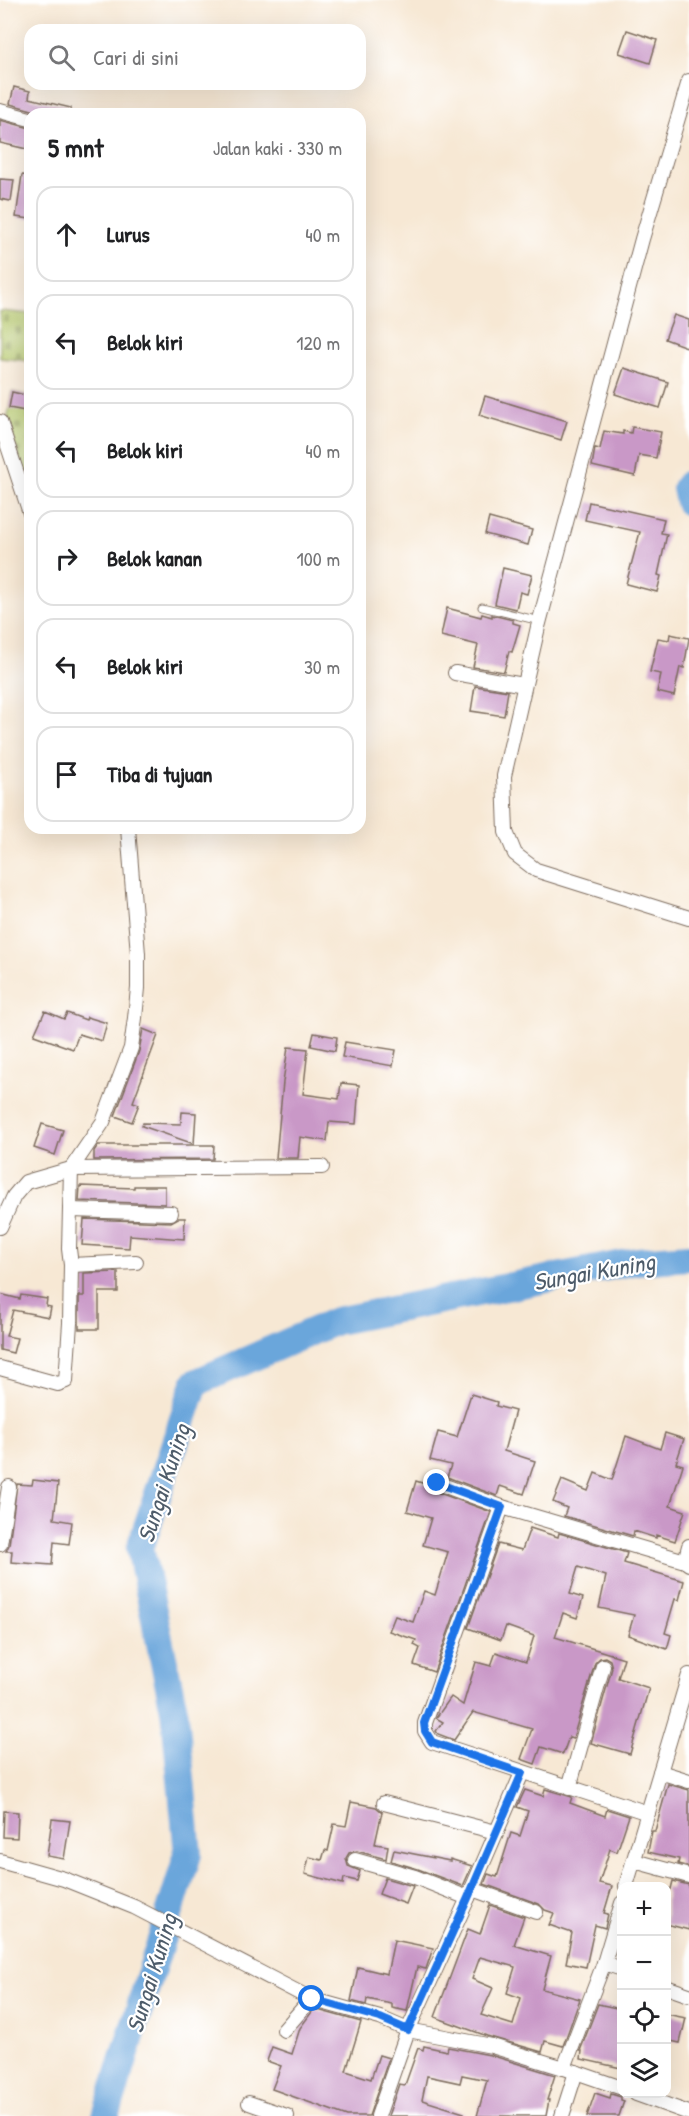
<!DOCTYPE html>
<html lang="id">
<head>
<meta charset="utf-8">
<style>
	:root { --surface:#fff; --page:#f6f6f6; --text:#202124; --muted:#757577; --line:#e0e0e0 }
	body { margin:0; font-family:"Patrick Hand",sans-serif; background:var(--page); color:var(--text) }
	.controls { position:absolute; right:18px; bottom:18px; display:grid; overflow:hidden; border-radius:12px; box-shadow:0 6px 24px #0002 }
	.controls button { width:54px; height:54px; display:grid; place-items:center; padding:0; border:0; border-bottom:2px solid var(--line); background:var(--surface); color:var(--text); font:30px sans-serif }
	.stop { position:absolute; width:18px; height:18px; margin:-14px; border:4px solid #1a73e8; border-radius:50%; background:#fff }
	.stop.end { background:#1a73e8; border-color:#fff; box-shadow:0 2px 6px #0008 }
	.list { margin:0; padding:0; list-style:none }
	h2 { display:flex; justify-content:space-between; align-items:center; height:78px; margin:0; padding:0 24px; font-size:26px }
	h2 small { font-size:20px; font-weight:400; color:var(--muted) }
	.list li { display:grid; grid-template-columns:39px 1fr auto; gap:18px; align-items:center; box-sizing:border-box; height:96px; margin:0 12px 12px; padding:0 12px; border:2px solid var(--line); border-radius:18px }
	.list b { display:block; font-size:22px; white-space:nowrap }
	.list em { font-size:20px; font-style:normal; color:var(--muted) }
	.icon { flex:none; width:33px; height:33px; fill:none; stroke:currentColor; stroke-width:2; stroke-linecap:round; stroke-linejoin:round }
	.map { position:relative; flex:none; width:689px; height:2116px; overflow:hidden }
	.search { position:absolute; background:var(--surface); box-shadow:0 6px 24px #0002; left:24px; top:24px; width:342px; height:66px; display:flex; align-items:center; gap:15px; box-sizing:border-box; padding:0 21px; border-radius:18px; color:var(--muted); font-size:22px }
	.panel { position:absolute; background:var(--surface); box-shadow:0 6px 24px #0002; left:24px; top:108px; width:342px; height:726px; border-radius:18px }
	.map>svg:first-child { display:block }
	.cemetery { fill:url(#cemetery-stones); stroke:#7a7a46; stroke-width:1.5 }
	.lines { fill:none; stroke-linecap:round; stroke-linejoin:round }
	.river { stroke:#6ba6db; stroke-width:28 }
	.building { fill:#c998c7; fill-rule:evenodd }
	.lane-casing { stroke:#7d6c5e; stroke-width:9 }
	.street-casing { stroke:#7d6c5e; stroke-width:16 }
	.lane { stroke:#fff; stroke-width:7 }
	.street { stroke:#fff; stroke-width:14 }
	.route { stroke:#1a73e8; stroke-width:8 }
	.labels { text-anchor:middle; dominant-baseline:central; stroke-width:4.5; stroke-linejoin:round; paint-order:stroke }
	.water-label { font-size:24px; font-style:italic; fill:#4e5c6a; stroke:#fff }
</style>
</head>
<body>
<div class="map">
<svg width="689" height="2116" viewBox="0 0 689 2116">
	<defs>
		<pattern id="cemetery-stones" width="16" height="16" patternUnits="userSpaceOnUse" patternTransform="scale(1.5)"><rect width="16" height="16" fill="#b8ca6d"/><path d="M2 7V4a2 2 0 0 1 4 0v3zM10 15v-3a2 2 0 0 1 4 0v3z" fill="#97a459"/></pattern>
	</defs>
	<rect width="100%" height="100%" fill="#fff"/>
	<filter id="ink" filterUnits="userSpaceOnUse"><feTurbulence type="fractalNoise" baseFrequency=".0167" numOctaves="2"/><feDisplacementMap in="SourceGraphic" scale="12" xChannelSelector="R" yChannelSelector="G"/><feConvolveMatrix kernelMatrix="1 2 1 2 8 2 1 2 1" color-interpolation-filters="sRGB"/></filter>
	<filter id="wash" filterUnits="userSpaceOnUse"><feTurbulence type="fractalNoise" baseFrequency=".008" numOctaves="4" result="noise"/><feDisplacementMap in="SourceGraphic" scale="24" xChannelSelector="R" yChannelSelector="G"/><feGaussianBlur stdDeviation="1.35" result="paint"/><feColorMatrix in="noise" values="0 0 0 0 0 0 0 0 0 0 0 0 0 0 0 0 0 1.4 0 .05"/><feComposite in="paint" operator="in"/></filter>
	<g filter="url(#wash)">
		<rect width="100%" height="100%" fill="#f7e8d4"/>
		<g class="cemetery">
			<path d="M 0,311 L 30,314 L 30,361 L 0,358 Z"/>
			<path d="M 12,392 L 30,396 L 30,491 L 7,421 Z"/>
		</g>
		<g class="lines">
			<g class="river">
				<path d="M 689,484 L 686,488 L 689,502"/>
				<path d="M 106,2116 L 188,1854 L 175,1715 L 140,1548 L 195,1383 L 336,1321 L 637,1261 L 689,1257"/>
			</g>
		</g>
		<g id="blocks">
			<g class="building">
				<path d="M 627,30 L 657,40 L 650,63 L 619,53 Z"/>
				<path d="M 14,87 L 30,91 L 29,98 L 71,108 L 71,114 L 37,114 L 32,110 L 10,104 Z"/>
				<path d="M 0,120 L 30,128 L 27,149 L 0,143 Z"/>
				<path d="M 22,175 L 30,176 L 30,219 L 16,217 Z"/>
				<path d="M 0,179 L 14,180 L 11,201 L 0,199 Z"/>
				<path d="M 674,315 L 689,320 L 689,348 L 665,339 Z"/>
				<path d="M 624,368 L 668,382 L 660,408 L 615,394 Z"/>
				<path d="M 12,392 L 30,396 L 30,412 L 9,408 Z"/>
				<path d="M 485,396 L 567,421 L 561,440 L 479,415 Z"/>
				<path d="M 632,427 L 661,432 L 656,458 L 639,455 L 635,476 L 592,466 L 595,448 L 600,449 L 604,431 L 623,434 L 623,431 L 631,433 Z"/>
				<path d="M 589,502 L 664,519 L 661,533 L 667,534 L 658,575 L 661,576 L 657,592 L 626,584 L 640,532 L 585,520 Z"/>
				<path d="M 489,518 L 532,530 L 528,545 L 485,534 Z"/>
				<path d="M 503,568 L 532,575 L 527,594 L 520,592 L 516,609 L 495,604 Z"/>
				<path d="M 447,608 L 481,617 L 482,614 L 492,617 L 492,615 L 513,620 L 513,623 L 520,625 L 512,652 L 509,651 L 504,672 L 473,667 L 478,645 L 441,636 Z"/>
				<path d="M 670,634 L 689,638 L 684,668 L 680,667 L 674,696 L 657,692 L 661,674 L 650,672 L 658,638 L 669,640 Z"/>
				<path d="M 475,686 L 508,691 L 504,716 L 471,711 Z"/>
				<path d="M 45,1011 L 64,1019 L 67,1013 L 86,1020 L 87,1017 L 107,1023 L 102,1041 L 79,1034 L 73,1049 L 34,1035 Z"/>
				<path d="M 143,1029 L 158,1035 L 133,1102 L 139,1104 L 132,1122 L 115,1116 L 139,1051 Z"/>
				<path d="M 314,1033 L 337,1037 L 335,1051 L 311,1046 Z"/>
				<path d="M 345,1042 L 396,1050 L 393,1066 L 342,1057 Z"/>
				<path d="M 288,1047 L 308,1049 L 303,1094 L 339,1099 L 341,1083 L 359,1085 L 356,1124 L 329,1122 L 327,1141 L 300,1137 L 298,1158 L 276,1158 L 283,1082 Z"/>
				<path d="M 182,1112 L 196,1113 L 194,1144 L 142,1126 L 143,1123 L 181,1124 Z"/>
				<path d="M 42,1124 L 63,1130 L 55,1155 L 34,1148 Z"/>
				<path d="M 98,1145 L 214,1145 L 213,1159 L 94,1160 L 94,1151 Z"/>
				<path d="M 80,1186 L 134,1188 L 134,1186 L 165,1186 L 165,1204 L 79,1201 Z"/>
				<path d="M 178,1218 L 185,1218 L 184,1239 L 130,1235 L 129,1248 L 82,1245 L 84,1219 L 171,1222 Z"/>
				<path d="M 118,1272 L 118,1292 L 99,1292 L 99,1329 L 79,1329 L 79,1296 L 84,1296 L 84,1273 Z"/>
				<path d="M 0,1294 L 20,1299 L 21,1295 L 47,1299 L 46,1306 L 51,1307 L 49,1317 L 13,1310 L 6,1336 L 17,1338 L 13,1353 L 0,1350 Z"/>
				<path d="M 471,1394 L 497,1402 L 496,1406 L 515,1411 L 504,1451 L 535,1461 L 524,1494 L 500,1486 L 497,1496 L 447,1477 L 451,1465 L 430,1460 L 438,1432 L 457,1437 Z"/>
				<path d="M 665,1433 L 684,1439 L 676,1463 L 683,1465 L 670,1506 L 685,1511 L 675,1541 L 656,1535 L 656,1538 L 634,1531 L 633,1536 L 564,1516 L 567,1508 L 553,1502 L 562,1480 L 588,1491 L 595,1473 L 612,1480 L 626,1436 L 660,1449 Z"/>
				<path d="M 33,1480 L 58,1483 L 54,1519 L 72,1522 L 69,1544 L 54,1542 L 52,1565 L 11,1562 L 12,1551 L 6,1551 L 9,1545 L 17,1484 L 32,1485 Z"/>
				<path d="M 416,1481 L 428,1485 L 434,1491 L 491,1512 L 434,1672 L 414,1665 L 420,1648 L 414,1645 L 416,1640 L 389,1631 L 395,1616 L 413,1622 L 424,1591 L 435,1595 L 448,1552 L 423,1545 L 431,1518 L 407,1511 Z"/>
				<path d="M 530,1528 L 558,1537 L 559,1533 L 627,1553 L 624,1563 L 684,1581 L 679,1600 L 675,1599 L 665,1633 L 671,1635 L 667,1649 L 628,1635 L 634,1615 L 599,1608 L 606,1576 L 578,1567 L 570,1594 L 583,1598 L 577,1618 L 563,1613 L 555,1637 L 624,1658 L 618,1678 L 649,1688 L 630,1754 L 591,1743 L 612,1668 L 610,1660 L 605,1657 L 600,1658 L 595,1663 L 573,1738 L 569,1737 L 563,1754 L 541,1747 L 535,1764 L 521,1759 L 532,1729 L 473,1712 L 454,1740 L 438,1734 L 436,1731 L 443,1722 L 436,1718 L 451,1697 L 463,1705 L 476,1662 L 491,1666 L 496,1652 L 526,1662 L 534,1636 L 506,1626 L 501,1640 L 468,1628 L 498,1544 L 522,1550 Z"/>
				<path d="M 668,1784 L 689,1790 L 689,1867 L 678,1864 L 679,1859 L 648,1852 L 652,1831 L 655,1831 Z"/>
				<path d="M 545,1789 L 572,1797 L 570,1803 L 605,1816 L 607,1809 L 629,1816 L 617,1852 L 610,1849 L 599,1883 L 612,1886 L 604,1913 L 608,1914 L 605,1928 L 595,1925 L 586,1967 L 566,1963 L 572,1933 L 549,1925 L 554,1913 L 545,1910 L 539,1904 L 484,1884 L 488,1874 L 497,1877 L 511,1833 L 520,1836 L 528,1811 L 517,1807 L 525,1790 L 543,1796 Z"/>
				<path d="M 351,1802 L 376,1807 L 382,1812 L 375,1844 L 388,1846 L 386,1859 L 357,1851 L 349,1853 L 346,1858 L 348,1866 L 360,1871 L 357,1881 L 344,1878 L 343,1884 L 305,1874 L 309,1857 L 322,1860 L 325,1850 L 328,1851 L 334,1824 L 346,1826 Z"/>
				<path d="M 4,1811 L 18,1812 L 17,1838 L 3,1837 Z"/>
				<path d="M 52,1819 L 70,1821 L 64,1859 L 47,1856 Z"/>
				<path d="M 394,1850 L 450,1861 L 450,1859 L 472,1866 L 463,1886 L 418,1869 L 391,1861 Z"/>
				<path d="M 385,1878 L 413,1886 L 406,1904 L 379,1894 Z"/>
				<path d="M 673,1881 L 689,1885 L 689,1930 L 666,1924 L 666,1888 L 671,1889 Z"/>
				<path d="M 490,1905 L 524,1917 L 514,1945 L 551,1956 L 542,1989 L 580,1999 L 563,2046 L 545,2041 L 542,2052 L 487,2036 L 435,2017 L 468,1929 L 480,1934 ZM 480,1957 L 515,1967 L 507,1993 L 521,1998 L 513,2025 L 481,2015 L 493,1988 L 472,1979 Z"/>
				<path d="M 394,1940 L 433,1948 L 426,1969 L 417,1967 L 407,2011 L 392,2008 L 392,2004 L 367,1999 L 366,2005 L 351,2001 L 358,1967 L 387,1974 Z"/>
				<path d="M 598,2004 L 621,2009 L 621,2068 L 581,2059 L 582,2051 L 580,2051 Z"/>
				<path d="M 314,2009 L 361,2022 L 346,2071 L 371,2079 L 379,2055 L 389,2058 L 369,2116 L 347,2116 L 272,2089 L 281,2066 L 267,2061 L 272,2047 L 292,2054 L 300,2028 Z"/>
				<path d="M 666,2014 L 686,2018 L 680,2043 L 666,2040 Z"/>
				<path d="M 424,2046 L 447,2051 L 448,2047 L 490,2055 L 555,2075 L 547,2100 L 549,2100 L 546,2116 L 477,2116 L 487,2080 L 462,2075 L 460,2083 L 427,2076 L 422,2100 L 464,2113 L 463,2116 L 388,2116 L 399,2084 L 405,2085 L 418,2048 L 423,2050 Z"/>
				<path d="M 595,2093 L 610,2098 L 611,2094 L 621,2097 L 621,2100 L 624,2101 L 619,2116 L 587,2116 Z"/>
			</g>
		</g>
	</g>
	<g filter="url(#ink)">
		<use href="#blocks" fill-opacity="0" stroke="#7d6c5e" stroke-width="1.5"/>
		<g class="lines">
			<defs>
				<path id="lane" d="M 482,607 L 540,621"/>
				<g id="street">
					<path d="M 689,81 L 642,239 L 538,627 L 504,776 L 506,832 L 515,854 L 536,870 L 689,918"/>
					<path d="M 0,111 L 30,119"/>
					<path d="M 0,422 L 30,513"/>
					<path d="M 455,673 L 524,685"/>
					<path d="M 128,828 L 138,954 L 138,988 L 135,1018 L 131,1048 L 103,1122 L 71,1169 L 69,1249 L 71,1265 L 136,1262"/>
					<path d="M 70,1210 L 171,1213"/>
					<path d="M 0,1227 L 14,1196 L 26,1182 L 71,1169 L 322,1167"/>
					<path d="M 0,1368 L 58,1384 L 66,1381 L 70,1323 L 71,1265"/>
					<path d="M 437,1483 L 502,1507 L 685,1561 L 689,1564"/>
					<path d="M 502,1507 L 425,1723 L 425,1731 L 432,1742 L 648,1813"/>
					<path d="M 0,1544 L 9,1487"/>
					<path d="M 685,1561 L 689,1546"/>
					<path d="M 660,1772 L 689,1781"/>
					<path d="M 569,1788 L 603,1666"/>
					<path d="M 384,1803 L 496,1832"/>
					<path d="M 355,1860 L 415,1877 L 468,1898"/>
					<path d="M 0,1861 L 64,1879 L 134,1907 L 311,1999 L 380,2018 L 408,2030 L 492,2046 L 564,2068 L 622,2088"/>
					<path d="M 634,1861 L 689,1876"/>
					<path d="M 626,1886 L 689,1675"/>
					<path d="M 472,1889 L 536,1912"/>
					<path d="M 604,1963 L 622,1969"/>
					<path d="M 666,1987 L 689,1995"/>
					<path d="M 284,2030 L 311,1999"/>
					<path d="M 564,2068 L 604,1963 L 622,1903"/>
					<path d="M 636,2094 L 689,2113"/>
					<path d="M 249,2103 L 287,2116"/>
					<path d="M 378,2116 L 408,2030 L 468,1898 L 522,1773"/>
					<path d="M 562,2116 L 576,2072"/>
				</g>
			</defs>
			<use href="#lane" class="lane-casing"/>
			<use href="#street" class="street-casing"/>
			<use href="#lane" class="lane"/>
			<use href="#street" class="street"/>
		</g>
	</g>
	<g class="lines" filter="url(#ink)">
		<path class="route" d="M 312,1999 L 380,2018 L 408,2030 L 468,1898 L 522,1773 L 432,1742 L 425,1731 L 424,1723 L 502,1507 L 437,1483"/>
	</g>
	<g class="labels">
		<g class="water-label">
			<text transform="translate(594 1271) rotate(-10)">Sungai Kuning</text>
			<text transform="translate(163 1483) rotate(-72)">Sungai Kuning</text>
			<text transform="translate(151 1973) rotate(-73)">Sungai Kuning</text>
		</g>
	</g>
</svg>
<div class="controls">
<button>+</button>
<button>−</button>
<button><svg class="icon" aria-label="locate" viewBox="0 0 24 24"><circle cx="12" cy="12" r="6"/><path d="M12 2v4M12 18v4M2 12h4M18 12h4"/></svg></button>
<button><svg class="icon" aria-label="layers" viewBox="0 0 24 24"><path d="M12 4l9 5-9 5-9-5zM3 14l9 5 9-5"/></svg></button>
</div>
<div class="stop" style="left:312px;top:1999px"></div>
<div class="stop end" style="left:437px;top:1483px"></div>
<div class="search"><svg class="icon" aria-label="search" viewBox="0 0 24 24"><circle cx="10" cy="10" r="6"/><path d="M15 15l6 6"/></svg>Cari di sini</div>
<section class="panel">
<h2>5 mnt<small>Jalan kaki · 330 m</small></h2>
<ul class="list">
<li><svg class="icon" aria-label="ahead" viewBox="0 0 24 24"><path d="M12 20V5M6 11l6-6 6 6"/></svg><div><b>Lurus</b></div><em>40 m</em></li>
<li><svg class="icon" aria-label="left" viewBox="0 0 24 24"><path d="M17 20v-9H6M10 6l-5 5 5 5"/></svg><div><b>Belok kiri</b></div><em>120 m</em></li>
<li><svg class="icon" aria-label="left" viewBox="0 0 24 24"><path d="M17 20v-9H6M10 6l-5 5 5 5"/></svg><div><b>Belok kiri</b></div><em>40 m</em></li>
<li><svg class="icon" aria-label="right" viewBox="0 0 24 24"><path d="M7 20v-9h11M14 6l5 5-5 5"/></svg><div><b>Belok kanan</b></div><em>100 m</em></li>
<li><svg class="icon" aria-label="left" viewBox="0 0 24 24"><path d="M17 20v-9H6M10 6l-5 5 5 5"/></svg><div><b>Belok kiri</b></div><em>30 m</em></li>
<li><svg class="icon" aria-label="arrive" viewBox="0 0 24 24"><path d="M6 21V4h12l-3 4 3 4H6"/></svg><div><b>Tiba di tujuan</b></div></li>
</ul>
</section>
</div>
</body>
</html>
